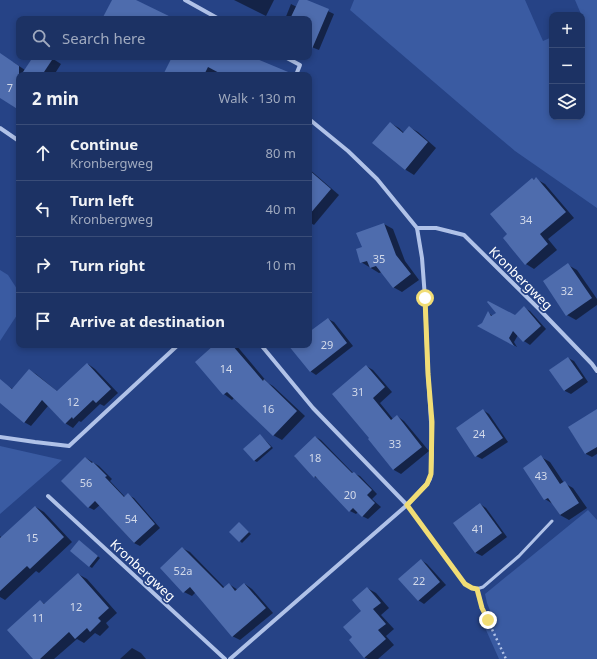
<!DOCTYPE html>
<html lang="en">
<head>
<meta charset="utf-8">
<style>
	:root { --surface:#1c3264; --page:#253a6a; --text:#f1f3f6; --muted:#a0aabf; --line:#3a4d78 }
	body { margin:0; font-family:"Noto Sans",sans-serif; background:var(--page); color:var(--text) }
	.controls { position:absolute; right:12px; top:12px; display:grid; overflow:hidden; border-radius:8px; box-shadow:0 2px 6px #0003 }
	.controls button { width:36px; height:36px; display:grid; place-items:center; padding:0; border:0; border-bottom:1px solid var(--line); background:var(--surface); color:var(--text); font:20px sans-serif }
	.stop { position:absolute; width:12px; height:12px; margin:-9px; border:3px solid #f1dd75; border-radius:50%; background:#fff }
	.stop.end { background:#f1dd75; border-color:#fff; box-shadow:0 1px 4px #0008 }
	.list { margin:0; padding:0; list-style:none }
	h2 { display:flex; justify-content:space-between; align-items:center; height:52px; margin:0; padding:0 16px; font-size:17px }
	h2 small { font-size:13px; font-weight:400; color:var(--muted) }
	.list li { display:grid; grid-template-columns:26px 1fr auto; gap:12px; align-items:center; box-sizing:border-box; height:56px; padding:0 16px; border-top:1px solid var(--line) }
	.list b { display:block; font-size:15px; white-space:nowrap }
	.list p { margin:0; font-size:13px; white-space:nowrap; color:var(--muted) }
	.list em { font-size:13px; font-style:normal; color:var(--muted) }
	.icon { flex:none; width:22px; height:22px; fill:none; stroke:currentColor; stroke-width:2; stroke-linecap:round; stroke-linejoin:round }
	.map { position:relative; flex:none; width:597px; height:659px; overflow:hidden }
	.search { position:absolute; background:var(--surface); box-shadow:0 2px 6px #0003; left:16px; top:16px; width:296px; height:44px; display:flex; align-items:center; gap:10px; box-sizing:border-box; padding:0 14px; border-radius:8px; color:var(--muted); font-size:15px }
	.panel { position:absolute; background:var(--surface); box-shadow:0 2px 6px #0003; left:16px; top:72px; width:296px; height:276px; border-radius:8px }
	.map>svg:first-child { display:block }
	.green { fill:#3a5ba2 }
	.shadow { fill:#0007 }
	.building { fill:#4e6cad }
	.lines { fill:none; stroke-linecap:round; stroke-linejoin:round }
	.path { stroke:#b0c2e8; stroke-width:2.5; stroke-dasharray:2 3; stroke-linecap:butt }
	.lane { stroke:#b0c2e8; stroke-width:3 }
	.street { stroke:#b0c2e8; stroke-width:4 }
	.route { stroke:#f1dd75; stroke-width:5 }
	.labels { text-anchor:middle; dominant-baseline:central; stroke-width:3.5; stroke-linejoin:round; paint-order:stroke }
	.number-label { font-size:11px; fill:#d3daea }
	.street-label { font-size:13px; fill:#fff; stroke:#264386 }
</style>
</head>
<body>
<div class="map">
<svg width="597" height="659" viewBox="0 0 597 659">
	<rect width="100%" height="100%" fill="#264386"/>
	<g class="green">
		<path d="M 354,0 L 525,0 L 543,41 L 552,37 L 552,117 L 582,117 L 582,22 L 584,21 L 575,0 L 597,0 L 597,208 L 515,151 L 477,119 L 350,10 Z"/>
		<path d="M 0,270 L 8,275 L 19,292 L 19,312 L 0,341 Z"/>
		<path d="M 0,446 L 62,460 L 0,514 Z"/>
		<path d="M 588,510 L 597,520 L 597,659 L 499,659 L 482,621 L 491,613 L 487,603 L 485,594 Z"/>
	</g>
	<g class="shadow">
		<path d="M 234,0 L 274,0 L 266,16 Z"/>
		<path d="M 300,0 L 305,0 L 334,14 L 319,50 L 309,46 L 309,19 L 285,19 L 291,4 L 297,7 Z"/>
		<path d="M 34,57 L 50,57 L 61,64 L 54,75 L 19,75 L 19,109 L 0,97 L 0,64 L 13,62 L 25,70 Z"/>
		<path d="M 174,57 L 249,57 L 291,75 L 225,75 L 218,71 L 216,75 L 171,75 Z"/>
		<path d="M 390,123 L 399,128 L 404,133 L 409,127 L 418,132 L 436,148 L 414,175 L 406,170 L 374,142 Z"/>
		<path d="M 309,169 L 339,195 L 314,225 L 309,222 Z"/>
		<path d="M 532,179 L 535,180 L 536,179 L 545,184 L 574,218 L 548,239 L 557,250 L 534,269 L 526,264 L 508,234 Z"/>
		<path d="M 384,224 L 393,229 L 405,261 L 419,280 L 402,292 L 393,287 L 382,272 L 379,273 L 361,262 Z"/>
		<path d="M 568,265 L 577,270 L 597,299 L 597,305 L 576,320 L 567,315 Z"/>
		<path d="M 524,308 L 530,311 L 546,329 L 530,345 L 524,341 L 518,335 L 514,342 L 517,347 L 479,326 L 482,324 L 488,313 L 493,316 L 515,316 Z"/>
		<path d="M 328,319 L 334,322 L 353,346 L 316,375 L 310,371 L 295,345 L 309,345 L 309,334 Z"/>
		<path d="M 216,345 L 236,345 L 268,383 L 273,386 L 305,416 L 282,440 L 273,435 L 234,398 L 232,400 L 224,394 Z"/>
		<path d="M 568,358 L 574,361 L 588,382 L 571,394 L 565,391 L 550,370 Z"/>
		<path d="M 88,364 L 95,369 L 118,393 L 104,406 L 100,404 L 81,422 L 79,421 L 73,428 L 65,423 L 48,406 L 31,426 L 24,422 L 0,401 L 0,392 L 6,385 L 13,389 L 29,370 L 36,374 L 58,392 Z"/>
		<path d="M 366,366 L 373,370 L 392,392 L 380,403 L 393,419 L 397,416 L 404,421 L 429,451 L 401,474 L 394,470 L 369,439 L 370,438 Z"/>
		<path d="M 483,410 L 489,414 L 508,442 L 482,459 L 476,456 Z"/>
		<path d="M 597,410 L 597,454 L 592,457 L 586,454 L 569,428 Z"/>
		<path d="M 262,437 L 273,448 L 257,462 L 255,461 L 244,449 Z"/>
		<path d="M 316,437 L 321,440 L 353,473 L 360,476 L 377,494 L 372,499 L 381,507 L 368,519 L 362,516 L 358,512 L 356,514 L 350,511 L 320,480 L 315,477 L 295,457 Z"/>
		<path d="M 541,457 L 550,462 L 564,483 L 573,488 L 587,508 L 569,520 L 560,515 L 553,504 L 545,499 Z"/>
		<path d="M 86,458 L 99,466 L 112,479 L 110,481 L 125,497 L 128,495 L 134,498 L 160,528 L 140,546 L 134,543 L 100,505 L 94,510 L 88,507 Z"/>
		<path d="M 480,504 L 486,508 L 507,537 L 482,556 L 476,553 L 454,523 Z"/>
		<path d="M 36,507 L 44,512 L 72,542 L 39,573 L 36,571 L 5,600 L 0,597 L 0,536 L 2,538 Z"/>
		<path d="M 239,523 L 251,534 L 242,543 L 240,541 Z"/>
		<path d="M 82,543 L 100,558 L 92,568 L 89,566 Z"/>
		<path d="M 182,548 L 190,552 L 225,588 L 229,584 L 238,590 L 245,584 L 252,589 L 273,613 L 240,640 L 232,636 L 196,592 L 192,596 L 184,592 Z"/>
		<path d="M 421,560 L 427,564 L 446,585 L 424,604 L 418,600 Z"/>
		<path d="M 78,574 L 87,579 L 117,613 L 106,623 L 109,627 L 100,636 L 95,633 L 84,643 L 77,639 L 54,659 L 35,659 L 40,601 L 45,604 Z"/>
		<path d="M 367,588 L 376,593 L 389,608 L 381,615 L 394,629 L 386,636 L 394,645 L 378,659 L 368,659 L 365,658 L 350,640 L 353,637 L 362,611 Z"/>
		<path d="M 132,648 L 141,653 L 146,659 L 120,659 Z"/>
	</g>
	<g class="building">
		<path d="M 112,0 L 136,0 L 175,19 L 102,19 Z"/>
		<path d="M 299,0 L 307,0 L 329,9 L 309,56 L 309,19 L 290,19 Z"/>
		<path d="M 0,53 L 19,66 L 19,110 L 0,98 Z"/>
		<path d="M 33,57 L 54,57 L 42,75 L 21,75 Z"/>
		<path d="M 172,57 L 252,57 L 293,74 L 293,75 L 223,75 L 208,67 L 204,75 L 163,75 Z"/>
		<path d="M 390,122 L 403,133 L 409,126 L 428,142 L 405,170 L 372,143 Z"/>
		<path d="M 309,170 L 331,189 L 309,215 Z"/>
		<path d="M 536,177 L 566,212 L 540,234 L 548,244 L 525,265 L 503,238 L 507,234 L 490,214 L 532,178 L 534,180 Z"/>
		<path d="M 384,223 L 396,255 L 411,274 L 393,288 L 376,266 L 370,268 L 367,261 L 360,263 L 356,249 L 362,247 L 356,233 Z"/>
		<path d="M 568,263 L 592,298 L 566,316 L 543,281 Z"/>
		<path d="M 488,301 L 515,315 L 524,306 L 541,326 L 523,342 L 513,331 L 509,338 L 514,346 L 477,326 L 482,323 L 488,311 L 491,316 L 496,313 L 487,302 Z"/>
		<path d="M 328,318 L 347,343 L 310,372 L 288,345 L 309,345 L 309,332 Z"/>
		<path d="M 214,345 L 232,345 L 263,381 L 264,379 L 297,411 L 273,436 L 227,392 L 223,395 L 195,362 Z"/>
		<path d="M 568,357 L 583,378 L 564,391 L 549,370 Z"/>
		<path d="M 87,363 L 111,389 L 96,403 L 93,400 L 73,419 L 72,417 L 65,424 L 42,400 L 24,423 L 0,403 L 0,379 L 12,389 L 29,369 L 57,391 Z"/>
		<path d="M 366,365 L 385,387 L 373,398 L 391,420 L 397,415 L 422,447 L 393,470 L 368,439 L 369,438 L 332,394 Z"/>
		<path d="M 483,409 L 503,438 L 475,457 L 456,428 Z"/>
		<path d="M 597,409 L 597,447 L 585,454 L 568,427 Z"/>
		<path d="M 260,434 L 271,447 L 254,461 L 243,449 Z"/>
		<path d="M 315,436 L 352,473 L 354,472 L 372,490 L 367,495 L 375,503 L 362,517 L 353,508 L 349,512 L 315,476 L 314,478 L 294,456 Z"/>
		<path d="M 541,455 L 560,484 L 565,481 L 579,503 L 560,515 L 548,498 L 544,500 L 523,468 Z"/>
		<path d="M 85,457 L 92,463 L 93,462 L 107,476 L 105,477 L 124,497 L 128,493 L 155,524 L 134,543 L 95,501 L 88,508 L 61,481 Z"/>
		<path d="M 480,503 L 502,533 L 475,553 L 453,523 Z"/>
		<path d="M 35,506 L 64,537 L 30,569 L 27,566 L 0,591 L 0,538 Z"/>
		<path d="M 239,522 L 249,532 L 239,542 L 229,532 Z"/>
		<path d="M 79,540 L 98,556 L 89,567 L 70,551 Z"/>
		<path d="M 182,547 L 223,588 L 229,583 L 235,591 L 244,583 L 266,608 L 232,637 L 190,587 L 183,593 L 160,568 Z"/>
		<path d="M 421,559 L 440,582 L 418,601 L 398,579 Z"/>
		<path d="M 78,573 L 109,608 L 98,618 L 101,621 L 90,632 L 87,628 L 75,639 L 69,632 L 40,659 L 33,659 L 7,630 L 40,600 L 44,604 Z"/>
		<path d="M 367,587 L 381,603 L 373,609 L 386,624 L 378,630 L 386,639 L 364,658 L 349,640 L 352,637 L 343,627 L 361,611 L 352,600 Z"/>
	</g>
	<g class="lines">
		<path class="path" d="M 479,597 L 482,608 L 506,659"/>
		<path class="lane" d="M 407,505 L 465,584 C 472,588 475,590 483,587 L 519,556 L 552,521"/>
		<g class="street">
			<path d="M 185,0 L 219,19"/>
			<path d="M 285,57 L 300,65 L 296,75"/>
			<path d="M 309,119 L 348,151 L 377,179 L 417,228 L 422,258 L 425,298 L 428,374 L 431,422 L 432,454 L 431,474 L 430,479 L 427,484 L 407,505"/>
			<path d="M 0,128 L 19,141"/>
			<path d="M 417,228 L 436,228 L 464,235 L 539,309 L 592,364 L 597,371"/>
			<path d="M 0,437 L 35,442 L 69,446 L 178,345"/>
			<path d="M 48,496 L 225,659"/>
			<path d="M 230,659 L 407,505 L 313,408 L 261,345"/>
		</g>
	</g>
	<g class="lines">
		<path class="route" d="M 425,298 L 428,374 L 432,422 L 431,474 L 427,484 L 407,505 L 465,584 L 472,588 L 477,589 L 482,608 L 488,620"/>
	</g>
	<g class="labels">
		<g class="number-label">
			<text x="10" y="87">7</text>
			<text x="526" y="219">34</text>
			<text x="379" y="258">35</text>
			<text x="567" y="290">32</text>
			<text x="327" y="344">29</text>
			<text x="226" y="368">14</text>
			<text x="358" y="391">31</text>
			<text x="73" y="401">12</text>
			<text x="268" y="408">16</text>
			<text x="479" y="433">24</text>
			<text x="395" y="443">33</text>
			<text x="315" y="457">18</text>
			<text x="541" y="475">43</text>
			<text x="86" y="482">56</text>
			<text x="350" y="494">20</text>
			<text x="131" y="518">54</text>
			<text x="478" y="528">41</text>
			<text x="32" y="537">15</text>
			<text x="183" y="570">52a</text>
			<text x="419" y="580">22</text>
			<text x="76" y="606">12</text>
			<text x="38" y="617">11</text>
		</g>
		<g class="street-label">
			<text transform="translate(521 278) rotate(45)">Kronbergweg</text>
			<text transform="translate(143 570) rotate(43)">Kronbergweg</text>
		</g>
	</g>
</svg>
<div class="controls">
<button>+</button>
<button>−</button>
<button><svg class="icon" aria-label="layers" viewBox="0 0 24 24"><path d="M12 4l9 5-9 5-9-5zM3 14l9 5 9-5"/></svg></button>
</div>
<div class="stop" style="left:425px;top:298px"></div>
<div class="stop end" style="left:488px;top:620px"></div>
<div class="search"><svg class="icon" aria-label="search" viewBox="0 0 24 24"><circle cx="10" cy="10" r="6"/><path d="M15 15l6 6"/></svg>Search here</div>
<section class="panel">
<h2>2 min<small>Walk · 130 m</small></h2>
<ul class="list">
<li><svg class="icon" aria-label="ahead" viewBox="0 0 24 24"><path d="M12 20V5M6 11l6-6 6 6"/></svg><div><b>Continue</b><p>Kronbergweg</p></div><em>80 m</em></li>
<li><svg class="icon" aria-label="left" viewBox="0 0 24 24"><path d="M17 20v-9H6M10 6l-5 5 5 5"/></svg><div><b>Turn left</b><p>Kronbergweg</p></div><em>40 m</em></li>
<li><svg class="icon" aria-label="right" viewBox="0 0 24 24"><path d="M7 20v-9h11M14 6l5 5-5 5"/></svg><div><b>Turn right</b></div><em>10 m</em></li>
<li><svg class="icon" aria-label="arrive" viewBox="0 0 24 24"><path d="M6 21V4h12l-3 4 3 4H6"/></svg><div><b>Arrive at destination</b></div></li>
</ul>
</section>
</div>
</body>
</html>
